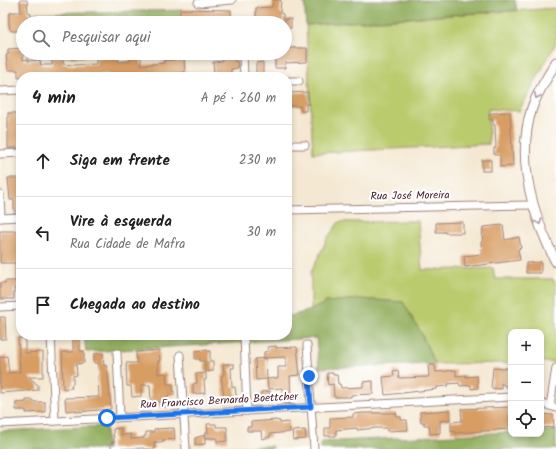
<!DOCTYPE html>
<html lang="pt">
<head>
<meta charset="utf-8">
<style>
	:root { --surface:#fff; --page:#f2f2f2; --text:#202124; --muted:#757577; --line:#e0e0e0 }
	body { margin:0; font-family:Kalam,sans-serif; background:var(--page); color:var(--text) }
	.controls { position:absolute; right:12px; bottom:12px; display:grid; overflow:hidden; border-radius:8px; box-shadow:0 2px 6px #0003 }
	.controls button { width:36px; height:36px; display:grid; place-items:center; padding:0; border:0; border-bottom:1px solid var(--line); background:var(--surface); color:var(--text); font:20px sans-serif }
	.stop { position:absolute; width:12px; height:12px; margin:-9px; border:3px solid #1a73e8; border-radius:50%; background:#fff }
	.stop.end { background:#1a73e8; border-color:#fff; box-shadow:0 1px 4px #0008 }
	.list { margin:0; padding:0; list-style:none }
	h2 { display:flex; justify-content:space-between; align-items:center; height:52px; margin:0; padding:0 16px; font-size:17px }
	h2 small { font-size:13px; font-weight:400; color:var(--muted) }
	.list li { display:grid; grid-template-columns:26px 1fr auto; gap:12px; align-items:center; box-sizing:border-box; height:72px; padding:0 16px; border-top:1px solid var(--line) }
	.list b { display:block; font-size:15px; white-space:nowrap }
	.list p { margin:0; font-size:13px; white-space:nowrap; color:var(--muted) }
	.list em { font-size:13px; font-style:normal; color:var(--muted) }
	.icon { flex:none; width:22px; height:22px; fill:none; stroke:currentColor; stroke-width:2; stroke-linecap:round; stroke-linejoin:round }
	.map { position:relative; flex:none; width:556px; height:449px; overflow:hidden }
	.search { position:absolute; background:var(--surface); box-shadow:0 2px 6px #0003; left:16px; top:16px; width:276px; height:44px; display:flex; align-items:center; gap:10px; box-sizing:border-box; padding:0 14px; border-radius:22px; color:var(--muted); font-size:15px }
	.panel { position:absolute; background:var(--surface); box-shadow:0 2px 6px #0003; left:16px; top:72px; width:276px; height:268px; border-radius:16px }
	.map>svg:first-child { display:block }
	.green { fill:#bacb6e; stroke:#82754c }
	.forest { fill:#93af61; stroke:#6e6746 }
	.building { fill:#d89d64 }
	.lines { fill:none; stroke-linecap:round; stroke-linejoin:round }
	.minor-casing { stroke:#9f847e; stroke-width:9 }
	.major-casing { stroke:#9f847e; stroke-width:11 }
	.minor { stroke:#fff; stroke-width:7 }
	.major { stroke:#fff; stroke-width:9 }
	.oneway { stroke:#ae9aa0 }
	.route { stroke:#1a73e8; stroke-width:5 }
	.labels { text-anchor:middle; dominant-baseline:central; stroke-width:4; stroke-linejoin:round; paint-order:stroke }
	.street-label { font-size:11px; fill:#4a1f2b; stroke:#fff }
</style>
</head>
<body>
<div class="map">
<svg width="556" height="449" viewBox="0 0 556 449">
	<rect width="100%" height="100%" fill="#fff"/>
	<filter id="ink" filterUnits="userSpaceOnUse"><feTurbulence type="fractalNoise" baseFrequency=".025" numOctaves="2"/><feDisplacementMap in="SourceGraphic" scale="8" xChannelSelector="R" yChannelSelector="G"/><feConvolveMatrix kernelMatrix="1 2 1 2 8 2 1 2 1" color-interpolation-filters="sRGB"/></filter>
	<filter id="wash" filterUnits="userSpaceOnUse"><feTurbulence type="fractalNoise" baseFrequency=".012" numOctaves="4" result="noise"/><feDisplacementMap in="SourceGraphic" scale="16" xChannelSelector="R" yChannelSelector="G"/><feGaussianBlur stdDeviation="0.9" result="paint"/><feColorMatrix in="noise" values="0 0 0 0 0 0 0 0 0 0 0 0 0 0 0 0 0 1.4 0 .05"/><feComposite in="paint" operator="in"/></filter>
	<g filter="url(#wash)">
		<rect width="100%" height="100%" fill="#f4e8d2"/>
		<g class="green">
			<path d="M 556,8 L 556,43 L 519,111 L 488,109 L 489,144 L 313,153 L 306,25 Z"/>
			<path d="M 418,221 L 422,270 L 493,268 L 495,279 L 553,279 L 556,285 L 556,362 L 541,362 L 541,332 L 511,332 L 511,363 L 435,364 L 421,333 L 403,302 L 361,299 L 327,302 L 311,310 L 311,272 L 328,237 L 339,222 Z"/>
		</g>
		<g class="forest">
			<path d="M 304,0 L 515,0 L 517,10 L 306,25 Z"/>
			<path d="M 190,10 L 191,23 L 35,23 L 35,13 Z"/>
			<path d="M 36,53 L 191,53 L 191,54 L 36,57 Z"/>
			<path d="M 361,299 L 403,302 L 421,333 L 435,364 L 319,368 L 316,338 L 86,352 L 84,335 L 287,335 L 287,317 L 311,310 L 327,302 Z"/>
			<path d="M 106,426 L 107,449 L 0,449 L 0,431 Z"/>
			<path d="M 556,430 L 556,449 L 321,449 L 321,442 L 511,432 L 511,434 L 541,434 L 541,431 Z"/>
			<path d="M 272,446 L 272,449 L 217,449 L 217,447 Z"/>
		</g>
		<g id="blocks">
			<g class="building">
				<path d="M 20,0 L 27,0 L 28,12 L 31,14 L 32,23 L 23,23 L 23,31 L 12,31 L 10,29 L 9,24 L 9,15 L 11,12 L 21,12 Z"/>
				<path d="M 273,0 L 281,0 L 280,13 L 283,14 L 283,23 L 256,23 L 256,8 L 272,7 Z"/>
				<path d="M 180,9 L 231,10 L 231,23 L 196,21 L 196,20 L 183,19 L 183,16 L 180,16 Z"/>
				<rect x="285" y="19" width="6" height="9"/>
				<path d="M 23,48 L 23,60 L 28,59 L 28,61 L 40,60 L 41,65 L 52,65 L 52,58 L 63,58 L 63,64 L 74,65 L 96,64 L 96,58 L 118,57 L 119,62 L 130,61 L 130,56 L 141,55 L 141,65 L 164,63 L 164,60 L 174,60 L 174,54 L 186,54 L 186,59 L 184,60 L 185,72 L 173,73 L 174,75 L 110,77 L 108,76 L 108,74 L 96,75 L 96,77 L 52,76 L 18,77 L 18,70 L 8,70 L 6,55 L 8,55 L 8,49 Z"/>
				<path d="M 285,48 L 307,48 L 307,62 L 285,63 L 285,68 L 275,68 L 275,53 L 285,53 Z"/>
				<path d="M 222,53 L 234,53 L 234,61 L 237,61 L 238,68 L 231,69 L 231,74 L 214,74 L 213,62 L 222,61 Z"/>
				<path d="M 263,62 L 263,73 L 256,73 L 256,63 Z"/>
				<path d="M 308,92 L 309,104 L 306,104 L 306,111 L 301,111 L 300,106 L 290,106 L 288,93 Z"/>
				<path d="M 510,112 L 513,166 L 500,167 L 500,155 L 494,155 L 494,148 L 496,148 L 495,125 L 493,125 L 493,120 L 489,120 L 489,114 L 493,113 Z"/>
				<rect x="8" y="113" width="13" height="35"/>
				<rect x="482" y="160" width="9" height="11"/>
				<path d="M 8,178 L 21,178 L 21,211 L 14,211 L 14,200 L 10,200 Z"/>
				<path d="M 463,222 L 463,233 L 445,233 L 445,232 L 436,232 L 436,223 Z"/>
				<path d="M 503,225 L 505,240 L 519,237 L 521,248 L 518,249 L 520,260 L 465,267 L 464,256 L 482,254 L 481,242 L 482,242 L 483,227 Z"/>
				<path d="M 0,231 L 21,231 L 21,288 L 14,288 L 14,299 L 0,299 L 0,283 L 5,283 L 5,281 L 16,281 L 16,263 L 0,263 Z"/>
				<path d="M 541,262 L 541,273 L 526,273 L 526,263 Z"/>
				<path d="M 0,317 L 5,317 L 6,339 L 0,339 Z"/>
				<path d="M 18,338 L 25,338 L 25,353 L 43,352 L 43,377 L 29,377 L 38,385 L 38,390 L 0,393 L 0,357 L 7,356 L 9,373 L 20,372 Z"/>
				<path d="M 73,339 L 80,339 L 80,351 L 84,351 L 84,363 L 76,364 L 77,375 L 73,376 L 73,384 L 71,385 L 72,388 L 63,389 L 62,352 L 73,352 Z"/>
				<path d="M 276,346 L 276,348 L 297,347 L 300,375 L 290,376 L 291,403 L 284,403 L 283,402 L 282,388 L 268,389 L 267,379 L 278,378 L 278,367 L 286,367 L 286,357 L 264,358 L 264,352 L 268,351 L 268,347 Z"/>
				<path d="M 159,350 L 160,361 L 158,361 L 158,374 L 166,373 L 167,384 L 173,384 L 174,395 L 168,395 L 168,407 L 160,407 L 159,401 L 151,401 L 150,385 L 141,385 L 141,396 L 132,397 L 131,386 L 127,386 L 126,363 L 137,363 L 136,352 Z"/>
				<path d="M 207,350 L 207,351 L 210,351 L 210,361 L 213,361 L 213,371 L 205,372 L 205,361 L 200,361 L 200,359 L 195,359 L 195,351 Z"/>
				<path d="M 103,353 L 104,366 L 106,365 L 108,375 L 111,409 L 76,412 L 76,410 L 66,411 L 65,398 L 99,397 L 98,376 L 99,376 L 98,363 L 94,363 L 94,354 Z"/>
				<path d="M 266,358 L 267,379 L 256,380 L 255,359 Z"/>
				<path d="M 223,364 L 234,364 L 234,368 L 231,368 L 232,387 L 235,387 L 237,402 L 225,403 L 221,376 L 223,376 L 224,373 Z"/>
				<path d="M 428,365 L 435,365 L 436,372 L 456,370 L 456,376 L 466,375 L 466,377 L 477,376 L 478,388 L 471,389 L 471,385 L 460,386 L 459,383 L 448,384 L 448,386 L 437,387 L 437,389 L 385,395 L 383,377 L 394,376 L 393,371 L 398,370 L 399,378 L 428,377 L 429,376 Z"/>
				<path d="M 493,368 L 505,369 L 505,368 L 511,368 L 511,388 L 508,388 L 501,383 L 501,389 L 491,388 Z"/>
				<path d="M 206,373 L 206,380 L 204,380 L 205,393 L 193,394 L 193,384 L 197,383 L 196,374 Z"/>
				<path d="M 327,373 L 333,373 L 333,375 L 337,375 L 338,384 L 340,384 L 341,388 L 363,387 L 363,382 L 373,381 L 373,394 L 351,395 L 351,397 L 334,397 L 333,384 L 328,385 Z"/>
				<path d="M 270,391 L 270,400 L 261,401 L 261,392 Z"/>
				<path d="M 26,400 L 33,400 L 33,402 L 45,402 L 45,412 L 26,413 L 26,410 L 16,410 L 16,403 L 26,402 Z"/>
				<path d="M 510,407 L 511,415 L 509,415 L 510,429 L 455,433 L 455,431 L 451,432 L 451,422 L 462,421 L 461,409 Z"/>
				<path d="M 450,410 L 450,420 L 440,421 L 440,433 L 430,434 L 429,425 L 424,425 L 424,422 L 421,422 L 420,412 Z"/>
				<path d="M 364,413 L 396,413 L 397,417 L 401,417 L 401,420 L 407,420 L 408,430 L 387,431 L 387,428 L 376,428 L 357,430 L 357,428 L 336,430 L 336,436 L 325,436 L 325,428 L 330,428 L 330,418 L 353,417 L 353,414 Z"/>
				<path d="M 541,414 L 553,415 L 554,427 L 541,428 Z"/>
				<path d="M 275,420 L 280,421 L 280,423 L 289,422 L 290,432 L 270,434 L 270,437 L 262,439 L 261,431 L 247,431 L 247,427 L 251,427 L 251,422 Z"/>
				<path d="M 207,424 L 216,424 L 216,427 L 227,427 L 227,441 L 217,442 L 217,438 L 205,438 L 205,433 L 208,433 Z"/>
				<path d="M 121,428 L 121,435 L 131,434 L 131,439 L 144,438 L 144,436 L 146,436 L 146,432 L 154,432 L 154,429 L 174,428 L 175,439 L 163,440 L 163,442 L 154,442 L 155,449 L 144,449 L 144,448 L 111,449 L 111,442 L 114,442 L 113,429 Z"/>
				<path d="M 305,430 L 306,439 L 293,440 L 292,431 Z"/>
				<path d="M 205,435 L 205,444 L 195,445 L 195,438 Z"/>
			</g>
		</g>
	</g>
	<g filter="url(#ink)">
		<use href="#blocks" fill-opacity="0" stroke="#9f847e" stroke-width="1"/>
		<g class="lines">
			<defs>
				<g id="minor">
					<path d="M 198,3 L 232,0"/>
					<path d="M 243,53 L 244,77"/>
					<path d="M 287,81 L 299,81"/>
					<path d="M 0,91 L 21,90"/>
					<path d="M 287,145 L 305,145"/>
					<path d="M 0,154 L 21,153"/>
					<path d="M 0,194 L 1,218"/>
					<path d="M 287,210 L 533,205"/>
					<path d="M 0,218 L 21,217"/>
					<path d="M 0,307 L 21,306"/>
					<path d="M 51,335 L 55,421"/>
					<path d="M 244,335 L 247,411"/>
					<path d="M 307,345 L 314,449"/>
					<path d="M 117,353 L 120,417"/>
					<path d="M 180,355 L 186,449"/>
					<path d="M 541,403 L 556,408"/>
					<path d="M 550,406 L 556,368"/>
					<path d="M 0,424 L 511,397"/>
				</g>
				<path id="major" d="M 556,62 C 548,77 537,92 532,108 C 515,160 533,216 556,262"/>
			</defs>
			<use href="#minor" class="minor-casing"/>
			<use href="#major" class="major-casing"/>
			<use href="#minor" class="minor"/>
			<use href="#major" class="major"/>
		</g>
		<defs><path id="oneway-chevron" d="M-2-3.5L2.5 0L-2 3.5" fill="none" stroke-width="1.6" stroke-linecap="round" stroke-linejoin="round"/></defs>
		<g class="oneway">
			<use href="#oneway-chevron" transform="translate(537 96) rotate(115)"/>
			<use href="#oneway-chevron" transform="translate(539 222) rotate(70)"/>
		</g>
	</g>
	<g class="lines" filter="url(#ink)">
		<path class="route" d="M 107,418 L 311,407 L 309,376"/>
	</g>
	<g class="labels">
		<g class="street-label">
			<text transform="translate(410 196) rotate(-1)">Rua José Moreira</text>
			<text transform="translate(219 401) rotate(-3)">Rua Francisco Bernardo Boettcher</text>
		</g>
	</g>
</svg>
<div class="controls">
<button>+</button>
<button>−</button>
<button><svg class="icon" aria-label="locate" viewBox="0 0 24 24"><circle cx="12" cy="12" r="6"/><path d="M12 2v4M12 18v4M2 12h4M18 12h4"/></svg></button>
</div>
<div class="stop" style="left:107px;top:418px"></div>
<div class="stop end" style="left:309px;top:376px"></div>
<div class="search"><svg class="icon" aria-label="search" viewBox="0 0 24 24"><circle cx="10" cy="10" r="6"/><path d="M15 15l6 6"/></svg>Pesquisar aqui</div>
<section class="panel">
<h2>4 min<small>A pé · 260 m</small></h2>
<ul class="list">
<li><svg class="icon" aria-label="ahead" viewBox="0 0 24 24"><path d="M12 20V5M6 11l6-6 6 6"/></svg><div><b>Siga em frente</b></div><em>230 m</em></li>
<li><svg class="icon" aria-label="left" viewBox="0 0 24 24"><path d="M17 20v-9H6M10 6l-5 5 5 5"/></svg><div><b>Vire à esquerda</b><p>Rua Cidade de Mafra</p></div><em>30 m</em></li>
<li><svg class="icon" aria-label="arrive" viewBox="0 0 24 24"><path d="M6 21V4h12l-3 4 3 4H6"/></svg><div><b>Chegada ao destino</b></div></li>
</ul>
</section>
</div>
</body>
</html>
